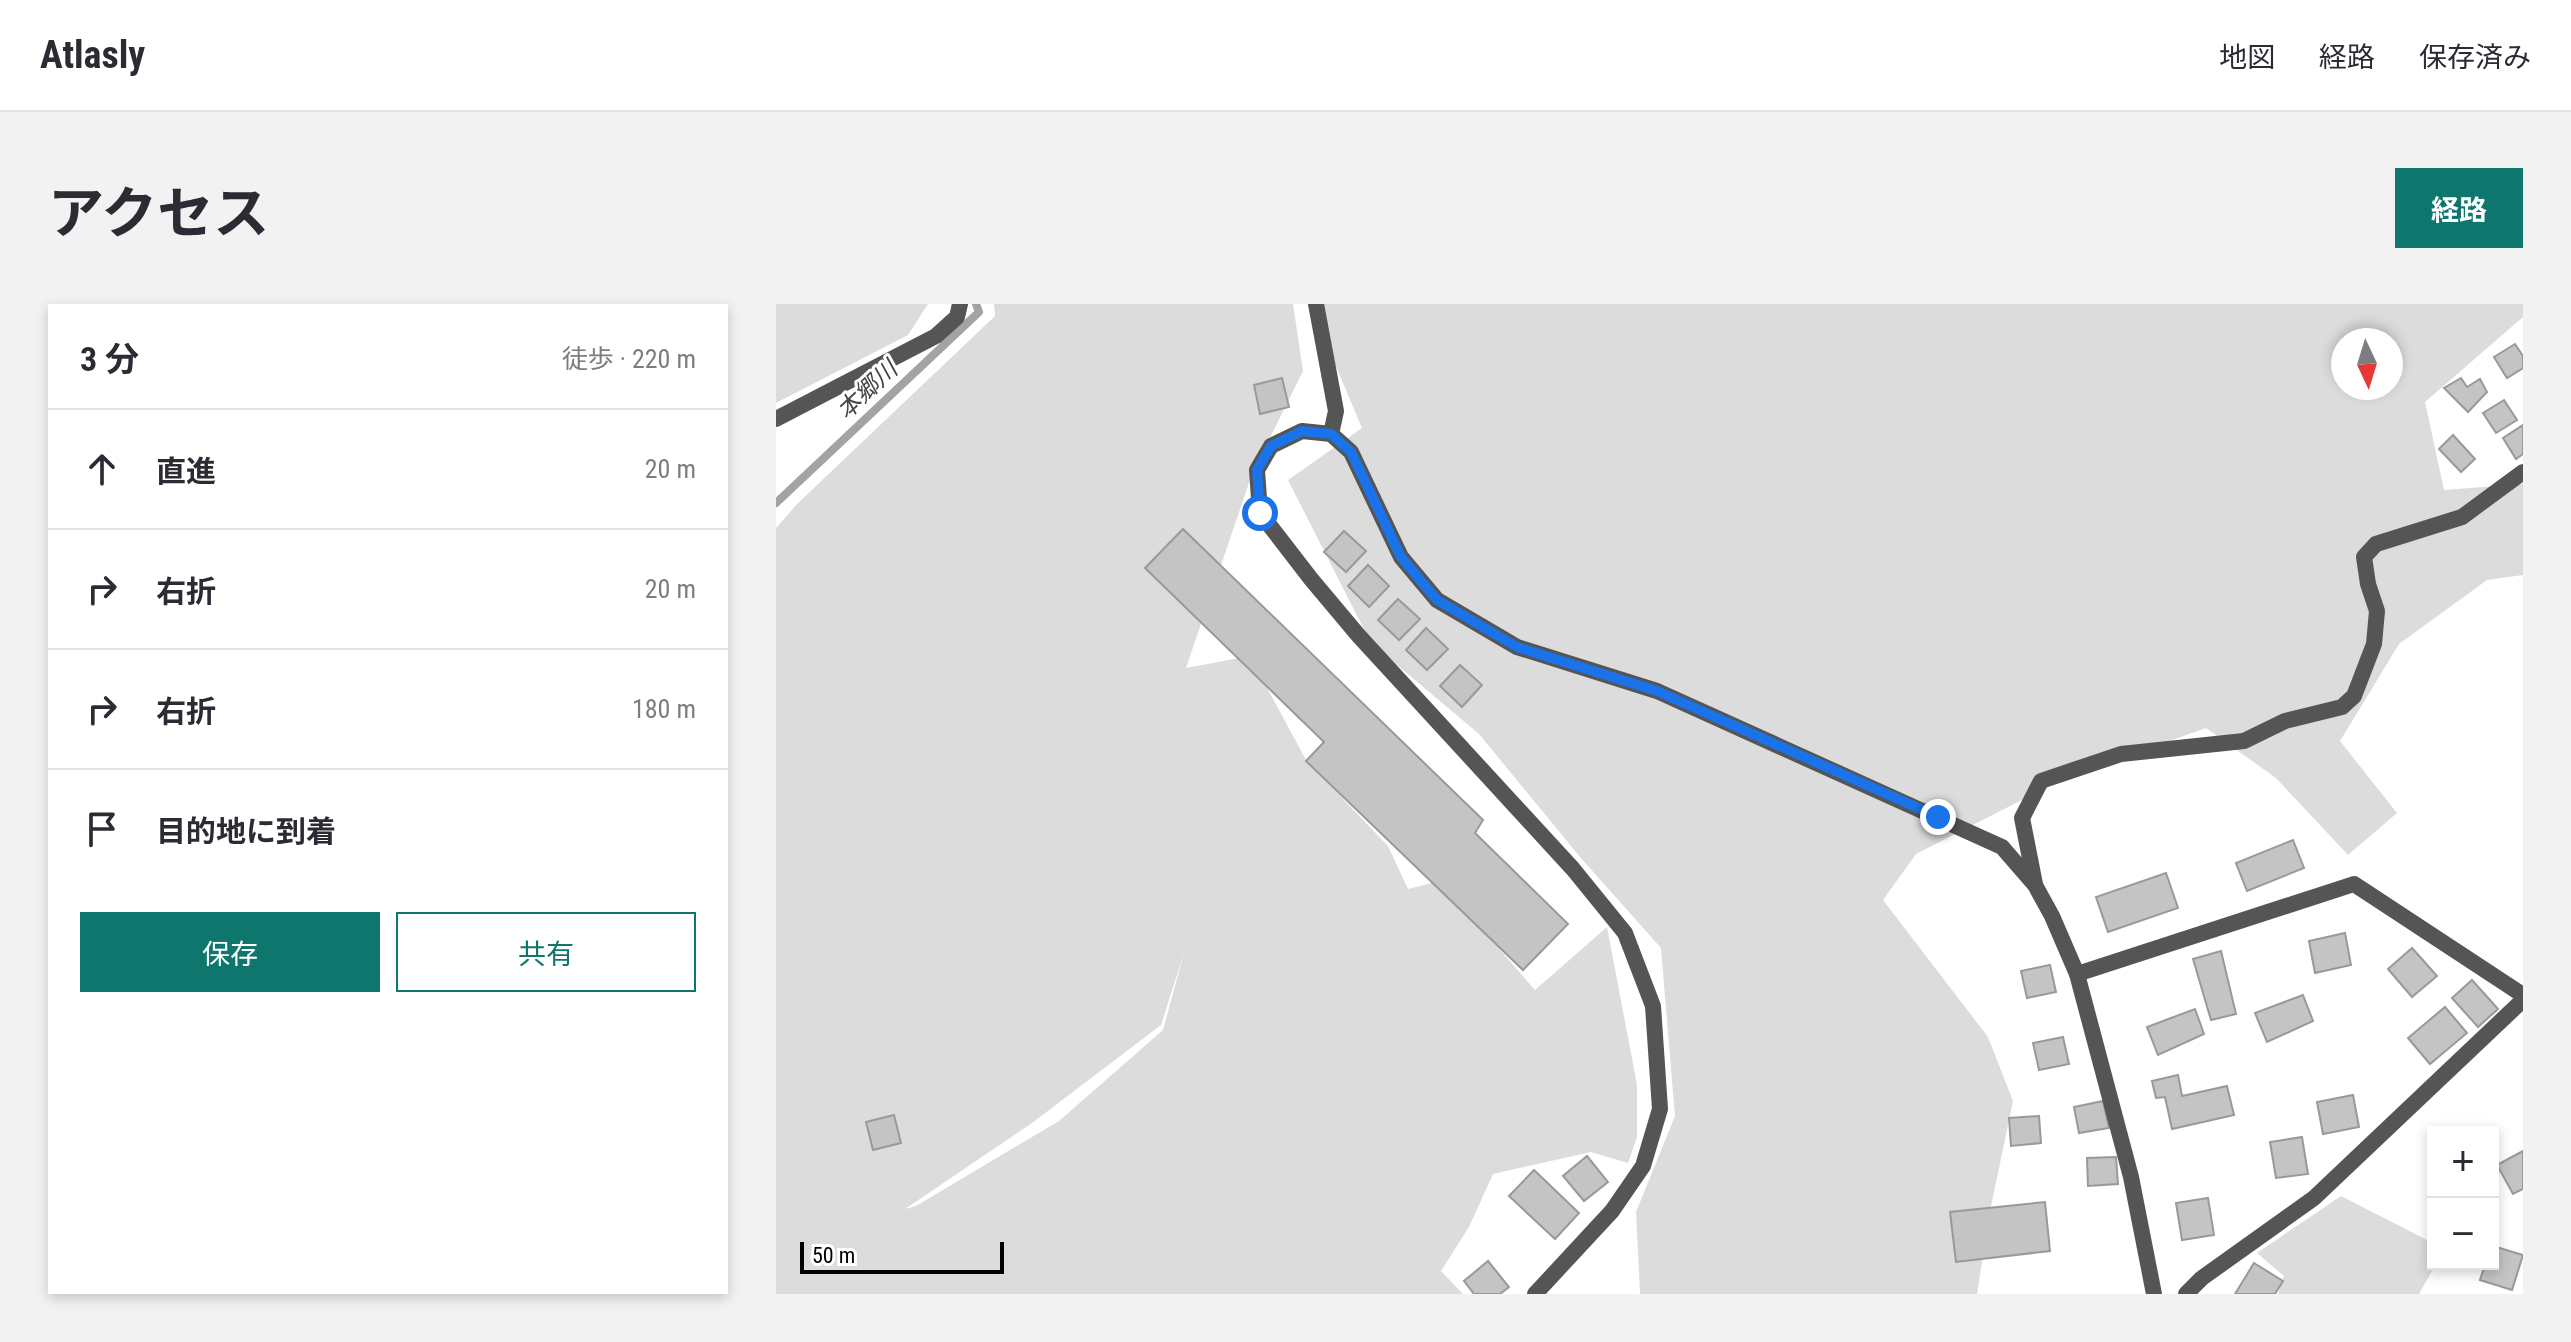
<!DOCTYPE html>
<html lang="ja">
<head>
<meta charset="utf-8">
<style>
	:root { --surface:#fff; --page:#f2f2f3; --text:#2b2b33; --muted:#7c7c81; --line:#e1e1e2; --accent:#0f766e }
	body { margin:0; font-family:"Roboto Condensed","Noto Sans JP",sans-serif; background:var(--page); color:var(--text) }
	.controls { position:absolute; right:24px; bottom:24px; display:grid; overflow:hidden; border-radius:0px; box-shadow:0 4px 12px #0003 }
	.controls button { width:72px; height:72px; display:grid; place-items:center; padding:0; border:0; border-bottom:2px solid var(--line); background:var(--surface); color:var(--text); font:40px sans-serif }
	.compass { position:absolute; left:1555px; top:24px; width:72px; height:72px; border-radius:50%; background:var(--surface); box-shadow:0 4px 12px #0003; rotate:176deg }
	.scale { position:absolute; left:24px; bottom:20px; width:204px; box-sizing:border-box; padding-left:8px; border:4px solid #000; border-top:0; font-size:22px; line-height:28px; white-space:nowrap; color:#000; -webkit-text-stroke:6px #fff; paint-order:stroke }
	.stop { position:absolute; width:24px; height:24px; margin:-18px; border:6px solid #1a73e8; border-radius:50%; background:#fff }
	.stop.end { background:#1a73e8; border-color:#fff; box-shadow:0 2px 8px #0008 }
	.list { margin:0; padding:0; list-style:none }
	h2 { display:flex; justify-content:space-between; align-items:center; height:104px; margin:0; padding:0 32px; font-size:34px }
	h2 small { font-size:26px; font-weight:400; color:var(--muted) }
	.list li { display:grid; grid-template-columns:52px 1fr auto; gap:24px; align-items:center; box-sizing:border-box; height:120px; padding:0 32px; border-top:2px solid var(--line) }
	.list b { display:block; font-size:30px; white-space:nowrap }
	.list em { font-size:26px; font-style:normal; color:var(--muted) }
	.actions { display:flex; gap:16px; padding:24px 32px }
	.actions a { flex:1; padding:18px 0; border:2px solid var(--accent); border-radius:0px; text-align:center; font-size:28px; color:var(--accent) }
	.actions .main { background:var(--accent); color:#fff }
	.icon { flex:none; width:44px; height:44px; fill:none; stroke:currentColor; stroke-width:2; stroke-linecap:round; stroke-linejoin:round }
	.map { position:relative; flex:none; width:1747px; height:990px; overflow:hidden; border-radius:0px }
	header { display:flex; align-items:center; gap:48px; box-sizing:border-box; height:112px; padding:0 40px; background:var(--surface); border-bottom:2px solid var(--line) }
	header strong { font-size:38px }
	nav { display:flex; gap:44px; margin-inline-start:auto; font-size:28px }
	.intro { display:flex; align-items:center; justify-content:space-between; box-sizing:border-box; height:192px; padding:0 48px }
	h1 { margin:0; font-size:56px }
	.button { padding:20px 36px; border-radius:0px; background:var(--accent); color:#fff; font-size:28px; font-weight:700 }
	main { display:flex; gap:48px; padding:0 48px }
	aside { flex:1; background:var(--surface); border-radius:0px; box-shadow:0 4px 12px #0003 }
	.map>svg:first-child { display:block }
	.green { fill:#dcdcdc; fill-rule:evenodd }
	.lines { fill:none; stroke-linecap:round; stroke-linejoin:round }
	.stream { stroke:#a3a3a3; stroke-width:8 }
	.building { fill:#c4c4c4; stroke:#999; stroke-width:2 }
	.minor { stroke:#555; stroke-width:16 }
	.route { stroke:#1a73e8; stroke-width:10 }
	.labels { text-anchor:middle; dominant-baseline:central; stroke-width:6; stroke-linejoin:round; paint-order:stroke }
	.water-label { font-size:24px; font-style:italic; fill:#444; stroke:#fff }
</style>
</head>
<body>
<header>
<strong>Atlasly</strong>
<nav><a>地図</a><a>経路</a><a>保存済み</a></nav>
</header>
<div class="intro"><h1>アクセス</h1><a class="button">経路</a></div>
<main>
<aside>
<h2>3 分<small>徒歩 · 220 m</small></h2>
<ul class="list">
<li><svg class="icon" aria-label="ahead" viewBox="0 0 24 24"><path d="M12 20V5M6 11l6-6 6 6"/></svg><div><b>直進</b></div><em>20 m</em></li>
<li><svg class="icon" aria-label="right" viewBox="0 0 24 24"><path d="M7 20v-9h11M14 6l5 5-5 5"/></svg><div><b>右折</b></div><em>20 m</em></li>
<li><svg class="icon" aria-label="right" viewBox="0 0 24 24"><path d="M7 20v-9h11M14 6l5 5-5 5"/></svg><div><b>右折</b></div><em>180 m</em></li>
<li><svg class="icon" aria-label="arrive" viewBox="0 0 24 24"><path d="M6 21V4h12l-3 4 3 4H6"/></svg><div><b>目的地に到着</b></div></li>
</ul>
<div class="actions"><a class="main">保存</a><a>共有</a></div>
</aside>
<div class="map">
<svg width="1747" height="990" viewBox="0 0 1747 990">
	<rect width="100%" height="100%" fill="#fff"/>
	<g class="green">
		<path d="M 0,0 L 152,0 L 132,31 L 0,99 Z"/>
		<path d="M 218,0 L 517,0 L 527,67 L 476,170 L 410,364 L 474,352 L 530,456 L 612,542 L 632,585 L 664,577 L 759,686 L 831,623 L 861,781 L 861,833 L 852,859 L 815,848 L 717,870 L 693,923 L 665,967 L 687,990 L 0,990 L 0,224 L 21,200 L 219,12 ZM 408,649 L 387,726 L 283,817 L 140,902 L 129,905 L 256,819 L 385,721 Z"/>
		<path d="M 538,0 L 1747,0 L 1747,13 L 1649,98 L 1668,186 L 1747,180 L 1747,271 L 1711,276 L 1623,340 L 1564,437 L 1621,509 L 1572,551 L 1500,474 L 1430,424 L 1289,474 L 1140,550 L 1107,596 L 1212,733 L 1237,797 L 1214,907 L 1201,990 L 864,990 L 860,908 L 899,812 L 885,644 L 804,553 L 703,430 L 595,339 L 512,176 L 586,124 L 545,27 ZM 1567,36 L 1615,36 L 1615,84 L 1567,84 Z"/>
		<path d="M 1565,892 L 1657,939 L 1657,960 L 1660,960 L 1643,990 L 1502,990 L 1508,972 L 1481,949 Z"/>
	</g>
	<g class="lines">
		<path class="stream" d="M 0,199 L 203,8 L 200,0"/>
	</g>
	<g class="building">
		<path d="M 1739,40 L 1747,52 L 1747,64 L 1731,74 L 1718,53 Z"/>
		<path d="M 506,74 L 513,103 L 484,110 L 478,81 Z"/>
		<path d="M 1685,74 L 1691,83 L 1704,75 L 1711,88 L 1692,108 L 1668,84 Z"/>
		<path d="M 1728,96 L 1741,116 L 1720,129 L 1707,109 Z"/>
		<path d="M 1747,121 L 1747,150 L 1740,155 L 1727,134 Z"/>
		<path d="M 1677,131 L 1699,155 L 1685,168 L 1663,145 Z"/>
		<path d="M 407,225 L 707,516 L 699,529 L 792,620 L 747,666 L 530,457 L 548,438 L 369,264 Z"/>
		<path d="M 568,227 L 590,247 L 570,268 L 548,248 Z"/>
		<path d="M 592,261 L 613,282 L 593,303 L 572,282 Z"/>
		<path d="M 622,295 L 644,315 L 623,336 L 602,316 Z"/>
		<path d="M 650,324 L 672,345 L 651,366 L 630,346 Z"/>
		<path d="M 684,361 L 706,381 L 686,403 L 664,382 Z"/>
		<path d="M 1517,536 L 1528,564 L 1471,587 L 1460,559 Z"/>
		<path d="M 1390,569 L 1402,604 L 1332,628 L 1320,593 Z"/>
		<path d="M 1569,629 L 1575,661 L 1539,669 L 1533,637 Z"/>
		<path d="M 1636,644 L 1661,672 L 1636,693 L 1612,665 Z"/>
		<path d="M 1445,647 L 1460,710 L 1435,716 L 1417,655 Z"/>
		<path d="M 1274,661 L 1280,688 L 1251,694 L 1245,667 Z"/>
		<path d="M 1696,676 L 1722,705 L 1702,723 L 1676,694 Z"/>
		<path d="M 1527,691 L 1537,717 L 1491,738 L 1479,709 Z"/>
		<path d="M 1669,703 L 1691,729 L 1654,760 L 1632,734 Z"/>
		<path d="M 1419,705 L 1428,730 L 1382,751 L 1371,723 Z"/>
		<path d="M 1287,733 L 1293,760 L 1263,766 L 1257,739 Z"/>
		<path d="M 1402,771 L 1406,792 L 1451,782 L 1458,811 L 1396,825 L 1389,793 L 1380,794 L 1376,777 Z"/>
		<path d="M 1577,791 L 1583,823 L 1547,830 L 1541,798 Z"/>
		<path d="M 1327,797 L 1333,824 L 1303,829 L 1298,803 Z"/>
		<path d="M 118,811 L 125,839 L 97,846 L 90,818 Z"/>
		<path d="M 1263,812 L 1265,839 L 1235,842 L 1233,814 Z"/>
		<path d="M 1526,833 L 1532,870 L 1500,874 L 1494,838 Z"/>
		<path d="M 1747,847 L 1747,885 L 1737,890 L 1721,861 Z"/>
		<path d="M 811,852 L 832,878 L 808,897 L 787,872 Z"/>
		<path d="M 1340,853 L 1342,880 L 1312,882 L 1311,854 Z"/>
		<path d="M 758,866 L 803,909 L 779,935 L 733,892 Z"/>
		<path d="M 1432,894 L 1438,931 L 1406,936 L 1400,899 Z"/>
		<path d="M 1269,898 L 1274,947 L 1180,958 L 1174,908 Z"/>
		<path d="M 1717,942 L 1747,951 L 1736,986 L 1704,976 L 1709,960 L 1717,960 Z"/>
		<path d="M 712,957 L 733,983 L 724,990 L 698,990 L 688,977 Z"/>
		<path d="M 1478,959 L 1507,977 L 1499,990 L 1459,990 Z"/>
	</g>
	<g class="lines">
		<g class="minor">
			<path d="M 540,0 L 560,107 L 555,130"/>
			<path d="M 0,115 L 160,32 L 181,13 L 184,0"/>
			<path d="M 1259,580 L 1246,514 L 1265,477 L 1345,450 L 1468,437 L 1509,417 L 1566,403 L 1578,392 L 1598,340 L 1601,307 L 1592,280 L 1588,253 L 1600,240 L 1686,213 L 1747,168"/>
			<path d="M 1301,670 L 1578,580 L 1747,691"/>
			<path d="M 759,990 L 836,907 L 867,862 L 884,805 L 877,702 L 849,629 L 797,565 L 582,331 L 535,275 L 484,209 L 481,166 L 495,142 L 526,127 L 555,130 L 575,148 L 625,253 L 661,296 L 741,343 L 881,387 L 1226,543 L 1259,581 L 1276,612 L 1301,670 L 1355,873 L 1378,990"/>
			<path d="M 1410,990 L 1426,974 L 1538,894 L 1747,696"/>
		</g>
	</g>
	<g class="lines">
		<path class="route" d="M 484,209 L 481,166 L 495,142 L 526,127 L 555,130 L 575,148 L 625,253 L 661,296 L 741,343 L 881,387 L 1162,513"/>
	</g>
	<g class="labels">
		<g class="water-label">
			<text transform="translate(91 86) rotate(-43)">本郷川</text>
		</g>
	</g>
</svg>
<div class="controls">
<button>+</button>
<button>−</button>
</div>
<svg class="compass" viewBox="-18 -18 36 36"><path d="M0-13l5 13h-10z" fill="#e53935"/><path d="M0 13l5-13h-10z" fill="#7c7c81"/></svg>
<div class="scale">50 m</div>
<div class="stop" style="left:484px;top:209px"></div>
<div class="stop end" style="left:1162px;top:513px"></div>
</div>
</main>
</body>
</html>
